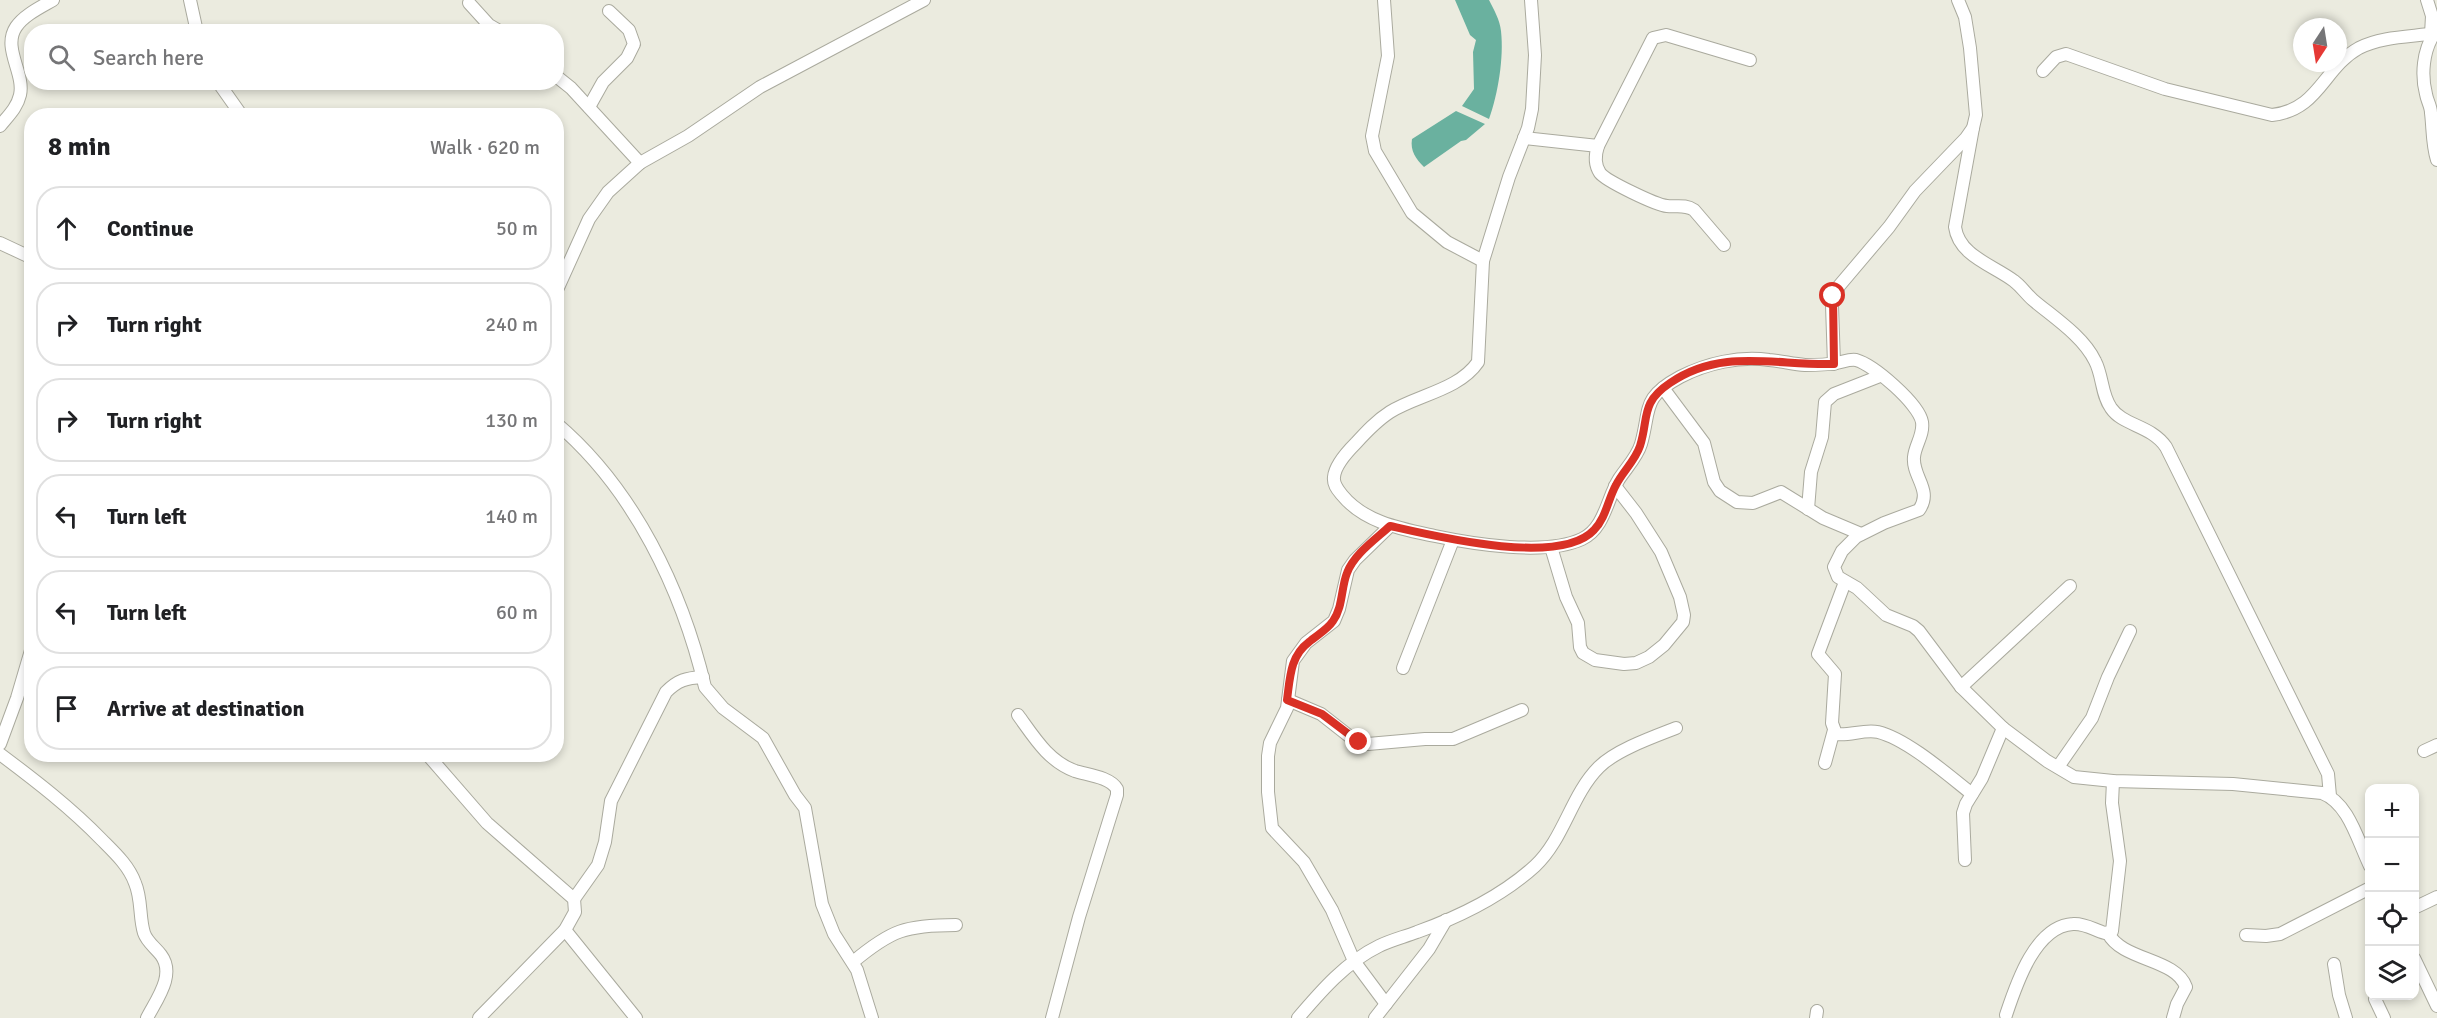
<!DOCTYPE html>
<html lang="en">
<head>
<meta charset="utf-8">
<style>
	:root { --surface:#fff; --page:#f2f2f2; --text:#202124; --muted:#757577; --line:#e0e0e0 }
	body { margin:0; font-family:Signika,sans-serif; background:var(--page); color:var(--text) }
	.controls { position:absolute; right:18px; bottom:18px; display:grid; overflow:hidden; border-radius:12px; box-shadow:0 3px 9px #0003 }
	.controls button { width:54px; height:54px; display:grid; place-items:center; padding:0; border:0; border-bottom:2px solid var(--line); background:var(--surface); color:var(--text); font:30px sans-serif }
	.compass { position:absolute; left:2293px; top:18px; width:54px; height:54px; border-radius:50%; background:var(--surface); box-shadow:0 3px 9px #0003; rotate:192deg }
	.stop { position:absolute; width:18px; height:18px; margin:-14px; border:4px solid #d93025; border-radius:50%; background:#fff }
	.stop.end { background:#d93025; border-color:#fff; box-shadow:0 2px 6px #0008 }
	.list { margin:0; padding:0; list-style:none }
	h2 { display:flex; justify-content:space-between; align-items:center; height:78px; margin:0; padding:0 24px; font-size:26px }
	h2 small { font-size:20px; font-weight:400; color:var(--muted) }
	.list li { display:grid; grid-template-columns:39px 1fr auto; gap:18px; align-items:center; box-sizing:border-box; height:84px; margin:0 12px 12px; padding:0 12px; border:2px solid var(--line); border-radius:24px }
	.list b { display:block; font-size:22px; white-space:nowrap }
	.list em { font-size:20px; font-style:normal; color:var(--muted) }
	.icon { flex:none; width:33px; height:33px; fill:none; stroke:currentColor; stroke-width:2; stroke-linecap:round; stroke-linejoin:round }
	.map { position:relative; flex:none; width:2437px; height:1018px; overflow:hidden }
	.search { position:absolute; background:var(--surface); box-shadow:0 3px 9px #0003; left:24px; top:24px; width:540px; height:66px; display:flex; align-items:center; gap:15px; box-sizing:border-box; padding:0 21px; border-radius:24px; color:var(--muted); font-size:22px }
	.panel { position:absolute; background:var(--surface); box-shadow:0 3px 9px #0003; left:24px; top:108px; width:540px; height:654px; border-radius:24px }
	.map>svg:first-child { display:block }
	.water { fill:#6ab19f }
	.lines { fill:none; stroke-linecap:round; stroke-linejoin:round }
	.minor-casing { stroke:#aaaa9e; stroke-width:14 }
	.minor { stroke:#fff; stroke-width:12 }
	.route { stroke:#d93025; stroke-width:8 }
</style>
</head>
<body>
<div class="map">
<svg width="2437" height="1018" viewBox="0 0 2437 1018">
	<rect width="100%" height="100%" fill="#ebebdf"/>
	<g class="water">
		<path d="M 1455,0 L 1489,0 C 1494,10 1500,20 1501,31 C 1504,58 1498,94 1489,119 L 1462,106 L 1474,89 L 1473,52 L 1476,40 L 1470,35 Z"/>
		<path d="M 1456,111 L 1485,124 L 1466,140 L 1461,141 L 1424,167 C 1416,159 1410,151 1412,139 Z"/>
	</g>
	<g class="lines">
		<defs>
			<g id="minor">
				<path d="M 190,0 L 197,32"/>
				<path d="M 1384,0 L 1388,56 L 1372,136 L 1375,151 L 1412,213 L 1447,242 L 1483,261"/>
				<path d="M 1531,0 L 1535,55 L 1532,109 L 1528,128 L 1509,177 L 1483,261 L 1478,362 C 1459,390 1417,395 1390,412 C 1376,421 1366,432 1356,443 C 1347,452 1335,465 1334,477 C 1333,485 1338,490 1342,495 C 1365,523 1402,529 1435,536 C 1473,544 1546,556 1582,539 C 1605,528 1607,498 1619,479 C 1627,467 1637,457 1641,444 C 1651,409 1641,398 1680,377 C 1707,363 1739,356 1769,360 C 1781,361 1793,364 1805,365 C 1815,365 1826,365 1836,363 C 1843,362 1849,359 1856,360 C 1874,365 1919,404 1922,422 C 1924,435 1915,445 1914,457 C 1912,477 1933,490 1919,510 L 1884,523 L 1856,537 L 1842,551 L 1834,567 L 1838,577 L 1857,588 L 1886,615 L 1913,626 L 1919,631 L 1961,687 L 2003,728 L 2047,761 L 2074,777 L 2113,781 L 2233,784 L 2322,793 C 2349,803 2358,842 2370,866"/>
				<path d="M 2427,0 L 2432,16 L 2431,34"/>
				<path d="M 469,3 L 489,25 L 501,32"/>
				<path d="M 2434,34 C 2423,51 2421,75 2426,94 C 2427,101 2431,106 2431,113 C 2433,129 2432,144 2437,160"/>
				<path d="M 2043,71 L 2056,57 L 2066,54 L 2165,89 L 2272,115 C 2319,110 2323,68 2359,48 C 2382,36 2412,37 2437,33"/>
				<path d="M 556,76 L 571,88 L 640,163"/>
				<path d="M 218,82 L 242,116"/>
				<path d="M 589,107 L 603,82 L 627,58 L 634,44 L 629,30 L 609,11"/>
				<path d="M 0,126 C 8,116 17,108 20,95 C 25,73 2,48 16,27 C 24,15 41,7 53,0"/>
				<path d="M 1973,128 L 1955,227 C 1959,256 1993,265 2014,281 C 2021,286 2026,294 2033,300 C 2053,317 2083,336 2095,361 C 2103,376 2101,394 2111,408 C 2123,426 2151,425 2166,447 L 2328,774 L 2330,796"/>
				<path d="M 1524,138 L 1598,146"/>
				<path d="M 0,243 L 32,258"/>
				<path d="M 1724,245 L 1694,210 C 1685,204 1677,207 1667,206 C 1656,205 1606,181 1600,173 C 1594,164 1595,155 1598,146 L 1653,38 L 1666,35 L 1750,60"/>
				<path d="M 556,292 L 589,219 L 608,192 L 640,163 L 688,136 L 760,87 L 924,0"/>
				<path d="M 1834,364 L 1832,305 L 1839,286 L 1889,227 L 1915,191 L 1966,138 L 1973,128 L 1976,115 L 1970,48 L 1965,17 L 1958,0"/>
				<path d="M 1663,388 L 1704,443 L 1714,482 L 1720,491 L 1737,502 L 1753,503 L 1781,492 L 1823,518 L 1861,534"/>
				<path d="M 556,423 C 634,489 682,590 705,687 L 723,708 L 763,738 L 795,795 L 805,808 L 822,904 L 834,934 L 857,970 L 872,1018"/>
				<path d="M 1808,509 L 1811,472 L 1822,437 L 1825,402 L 1834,394 L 1880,376"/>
				<path d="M 1551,547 L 1566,597 L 1578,623 L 1580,647 L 1583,653 L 1595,660 L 1624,664 L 1636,663 L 1649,657 L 1664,645 L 1683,622 L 1684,615 L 1680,597 L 1661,552 L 1636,513 L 1615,486"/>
				<path d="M 1845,582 L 1818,654 L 1835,674 L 1832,723 L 1836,734 C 1850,736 1864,729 1878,732 C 1907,739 1948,775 1972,794"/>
				<path d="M 1403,668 L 1453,540"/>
				<path d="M 1961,687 L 2070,586"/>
				<path d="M 1288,700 L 1321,714 L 1349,736 L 1368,744 L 1425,739 L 1453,739 L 1522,710"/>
				<path d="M 1018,715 C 1034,737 1048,761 1075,771 C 1088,775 1110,777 1117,789 L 1117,795 L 1079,917 L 1052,1018"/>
				<path d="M 0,744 L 17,698 L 32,647"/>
				<path d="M 2424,751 L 2437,745"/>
				<path d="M 0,754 C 36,781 71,808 102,840 C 115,853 129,866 135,883 C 142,899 139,917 144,933 C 147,942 155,947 161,955 C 176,975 156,1000 147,1018"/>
				<path d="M 427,754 L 487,823 L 574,899 L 575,912 L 565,930 L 479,1018"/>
				<path d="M 1825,763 L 1834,730"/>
				<path d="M 2058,767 L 2092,718 L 2108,677 L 2130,631"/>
				<path d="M 1965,860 L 1963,813 L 1966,804 L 1982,778 L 2003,728"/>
				<path d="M 574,899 L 598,865 L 605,842 L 611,801 L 666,692 C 678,680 686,678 703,677"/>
				<path d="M 2414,908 L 2437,897"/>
				<path d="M 565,930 L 636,1018"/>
				<path d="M 2108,933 C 2122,961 2176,958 2186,987 L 2177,1004 L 2173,1018"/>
				<path d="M 2246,935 L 2266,936 L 2280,934 L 2370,888"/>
				<path d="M 2414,958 L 2437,1006"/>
				<path d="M 853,962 C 891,930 906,925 956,925"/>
				<path d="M 2334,964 L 2339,995 L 2346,1018"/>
				<path d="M 2375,999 L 2384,1018"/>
				<path d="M 1386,1004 L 1354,961 L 1332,910 L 1304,862 L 1272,828 L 1268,792 L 1268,756 L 1270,743 L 1287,708 L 1293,661 L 1306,643 L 1334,621 L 1339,609 L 1348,570 L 1355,560 L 1390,526"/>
				<path d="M 2006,1015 C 2016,985 2035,926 2073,924 C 2085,923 2094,930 2105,933 L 2112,931 L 2120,861 L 2112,803 L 2113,781"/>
				<path d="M 1298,1018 C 1321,991 1346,962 1379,946 C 1391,940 1404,937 1417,932 C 1459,917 1502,896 1535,866 C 1564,839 1571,795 1599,767 C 1616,750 1653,737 1676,728"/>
				<path d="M 1375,1018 L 1429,949 L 1446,920"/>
				<path d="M 1816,1018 L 1817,1011"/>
			</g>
		</defs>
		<use href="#minor" class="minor-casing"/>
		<use href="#minor" class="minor"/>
	</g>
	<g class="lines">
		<path class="route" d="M 1359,742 L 1322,714 L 1287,700 C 1290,678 1290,656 1309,642 C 1317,635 1327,630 1333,621 C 1343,607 1341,588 1347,573 C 1354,554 1376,539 1390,526 C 1434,536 1560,567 1594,530 C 1606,518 1608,499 1616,485 C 1623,471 1635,461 1640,446 C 1649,418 1640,403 1670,383 C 1722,347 1777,366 1834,364 L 1833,296"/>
	</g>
</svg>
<div class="controls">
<button>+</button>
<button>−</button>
<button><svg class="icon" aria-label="locate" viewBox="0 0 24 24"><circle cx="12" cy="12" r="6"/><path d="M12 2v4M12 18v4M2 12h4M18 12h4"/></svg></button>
<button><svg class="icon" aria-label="layers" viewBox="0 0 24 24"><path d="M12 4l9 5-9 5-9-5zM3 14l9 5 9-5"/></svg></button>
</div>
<svg class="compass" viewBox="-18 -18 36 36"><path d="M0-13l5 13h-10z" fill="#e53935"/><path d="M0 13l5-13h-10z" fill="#757577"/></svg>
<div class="stop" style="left:1833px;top:296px"></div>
<div class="stop end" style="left:1359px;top:742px"></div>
<div class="search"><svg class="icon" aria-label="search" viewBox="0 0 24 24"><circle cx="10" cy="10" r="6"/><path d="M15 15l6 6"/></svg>Search here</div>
<section class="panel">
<h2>8 min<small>Walk · 620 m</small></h2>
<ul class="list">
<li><svg class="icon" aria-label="ahead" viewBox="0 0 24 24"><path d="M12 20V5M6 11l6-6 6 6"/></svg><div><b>Continue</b></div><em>50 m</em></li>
<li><svg class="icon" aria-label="right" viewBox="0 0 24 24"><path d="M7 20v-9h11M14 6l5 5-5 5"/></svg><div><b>Turn right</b></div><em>240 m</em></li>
<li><svg class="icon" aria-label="right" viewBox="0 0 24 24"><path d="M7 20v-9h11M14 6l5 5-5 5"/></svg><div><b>Turn right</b></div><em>130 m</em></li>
<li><svg class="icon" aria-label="left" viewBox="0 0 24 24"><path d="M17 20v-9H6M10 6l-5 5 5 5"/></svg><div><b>Turn left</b></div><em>140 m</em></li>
<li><svg class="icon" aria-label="left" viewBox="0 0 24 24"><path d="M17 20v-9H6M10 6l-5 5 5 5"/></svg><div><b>Turn left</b></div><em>60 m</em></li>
<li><svg class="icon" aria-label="arrive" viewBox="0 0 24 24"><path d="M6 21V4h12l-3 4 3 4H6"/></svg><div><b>Arrive at destination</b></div></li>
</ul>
</section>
</div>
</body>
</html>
